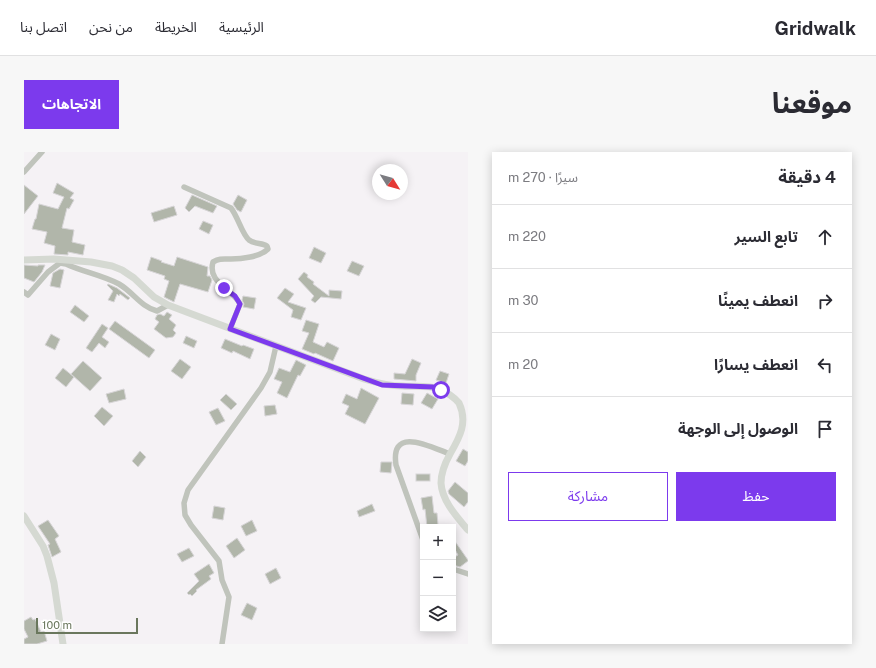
<!DOCTYPE html>
<html lang="ar">
<head>
<meta charset="utf-8">
<style>
	:root { --surface:#fff; --page:#f7f7f7; --text:#2b2b33; --muted:#7c7c81; --line:#e1e1e2; --accent:#7c3aed }
	body { margin:0; font-family:"Public Sans","Noto Sans Arabic",sans-serif; background:var(--page); color:var(--text); direction:rtl }
	.controls { position:absolute; right:12px; bottom:12px; display:grid; overflow:hidden; border-radius:0px; box-shadow:0 2px 10px #0003 }
	.controls button { width:36px; height:36px; display:grid; place-items:center; padding:0; border:0; border-bottom:1px solid var(--line); background:var(--surface); color:var(--text); font:20px sans-serif }
	.compass { position:absolute; left:348px; top:12px; width:36px; height:36px; border-radius:50%; background:var(--surface); box-shadow:0 2px 10px #0003; rotate:127deg }
	.scale { position:absolute; left:12px; bottom:10px; width:102px; box-sizing:border-box; padding-left:4px; border:2px solid #6a775d; border-top:0; font-size:11px; line-height:14px; white-space:nowrap; color:#6a775d; -webkit-text-stroke:3px #fff; paint-order:stroke }
	.stop { position:absolute; width:12px; height:12px; margin:-9px; border:3px solid #7c3aed; border-radius:50%; background:#fff }
	.stop.end { background:#7c3aed; border-color:#fff; box-shadow:0 1px 4px #0008 }
	.list { margin:0; padding:0; list-style:none }
	h2 { display:flex; justify-content:space-between; align-items:center; height:52px; margin:0; padding:0 16px; font-size:17px }
	h2 small { font-size:13px; font-weight:400; color:var(--muted) }
	.list li { display:grid; grid-template-columns:26px 1fr auto; gap:12px; align-items:center; box-sizing:border-box; height:64px; padding:0 16px; border-top:1px solid var(--line) }
	.list b { display:block; font-size:15px; white-space:nowrap }
	.list em { font-size:13px; font-style:normal; color:var(--muted) }
	.actions { display:flex; gap:8px; padding:12px 16px }
	.actions a { flex:1; padding:9px 0; border:1px solid var(--accent); border-radius:0px; text-align:center; font-size:14px; color:var(--accent) }
	.actions .main { background:var(--accent); color:#fff }
	.icon { flex:none; width:22px; height:22px; fill:none; stroke:currentColor; stroke-width:2; stroke-linecap:round; stroke-linejoin:round }
	.map { position:relative; flex:none; width:444px; height:492px; overflow:hidden; direction:ltr; border-radius:0px }
	header { display:flex; align-items:center; gap:24px; box-sizing:border-box; height:56px; padding:0 20px; background:var(--surface); border-bottom:1px solid var(--line) }
	header strong { font-size:19px }
	nav { display:flex; gap:22px; margin-inline-start:auto; font-size:14px }
	.intro { display:flex; align-items:center; justify-content:space-between; box-sizing:border-box; height:96px; padding:0 24px }
	h1 { margin:0; font-size:28px }
	.button { padding:10px 18px; border-radius:0px; background:var(--accent); color:#fff; font-size:14px; font-weight:700 }
	main { display:flex; gap:24px; padding:0 24px }
	aside { flex:1; background:var(--surface); border-radius:0px; box-shadow:0 2px 10px #0003 }
	.map>svg:first-child { display:block }
	.building { fill:#b1b6aa; stroke:#d7d5d7 }
	.lines { fill:none; stroke-linecap:round; stroke-linejoin:round }
	.street { stroke:#c0c4bc; stroke-width:5.5 }
	.secondary { stroke:#d5d9d2; stroke-width:7 }
	.route { stroke:#7c3aed; stroke-width:5 }
</style>
</head>
<body>
<header>
<strong>Gridwalk</strong>
<nav><a>الرئيسية</a><a>الخريطة</a><a>من نحن</a><a>اتصل بنا</a></nav>
</header>
<div class="intro"><h1>موقعنا</h1><a class="button">الاتجاهات</a></div>
<main>
<aside>
<h2>4 دقيقة<small>سيرًا · 270 m</small></h2>
<ul class="list">
<li><svg class="icon" aria-label="ahead" viewBox="0 0 24 24"><path d="M12 20V5M6 11l6-6 6 6"/></svg><div><b>تابع السير</b></div><em>220 m</em></li>
<li><svg class="icon" aria-label="right" viewBox="0 0 24 24"><path d="M7 20v-9h11M14 6l5 5-5 5"/></svg><div><b>انعطف يمينًا</b></div><em>30 m</em></li>
<li><svg class="icon" aria-label="left" viewBox="0 0 24 24"><path d="M17 20v-9H6M10 6l-5 5 5 5"/></svg><div><b>انعطف يسارًا</b></div><em>20 m</em></li>
<li><svg class="icon" aria-label="arrive" viewBox="0 0 24 24"><path d="M6 21V4h12l-3 4 3 4H6"/></svg><div><b>الوصول إلى الوجهة</b></div></li>
</ul>
<div class="actions"><a class="main">حفظ</a><a>مشاركة</a></div>
</aside>
<div class="map">
<svg width="444" height="492" viewBox="0 0 444 492">
	<rect width="100%" height="100%" fill="#f5f2f5"/>
	<g class="building">
		<path d="M 33,31 L 50,41 L 46,46 L 50,48 L 45,57 L 43,56 L 38,76 L 50,78 L 48,90 L 61,93 L 59,103 L 44,100 L 44,103 L 30,102 L 31,94 L 20,91 L 23,80 L 8,77 L 11,67 L 12,67 L 15,52 L 34,57 L 40,45 L 29,41 Z"/>
		<path d="M 0,33 L 14,44 L 0,62 Z"/>
		<path d="M 168,43 L 193,54 L 189,61 L 171,54 L 165,60 L 161,56 Z"/>
		<path d="M 214,43 L 223,48 L 217,60 L 213,58 L 209,52 Z"/>
		<path d="M 150,54 L 153,63 L 130,70 L 127,61 Z"/>
		<path d="M 179,69 L 189,73 L 185,82 L 175,77 Z"/>
		<path d="M 290,95 L 302,101 L 297,111 L 285,106 Z"/>
		<path d="M 127,105 L 138,109 L 137,110 L 150,114 L 153,105 L 184,115 L 183,124 L 186,124 L 188,128 L 184,140 L 156,132 L 150,150 L 140,145 L 145,129 L 140,127 L 141,124 L 123,118 Z"/>
		<path d="M 328,109 L 340,114 L 335,124 L 323,119 Z"/>
		<path d="M 0,113 L 14,114 L 14,113 L 21,113 L 18,120 L 10,130 L 0,126 Z"/>
		<path d="M 36,117 L 40,118 L 36,136 L 26,134 L 29,121 Z"/>
		<path d="M 280,120 L 284,123 L 283,125 L 290,130 L 289,132 L 305,144 L 305,138 L 318,139 L 317,147 L 297,145 L 291,151 L 287,148 L 290,144 L 274,127 Z"/>
		<path d="M 84,132 L 93,136 L 106,146 L 104,148 L 96,142 L 95,144 L 93,142 L 90,150 L 84,148 L 89,139 L 83,133 Z"/>
		<path d="M 261,136 L 270,142 L 264,150 L 282,156 L 277,168 L 267,165 L 269,158 L 253,146 Z"/>
		<path d="M 219,144 L 232,146 L 230,157 L 219,155 L 220,152 L 218,148 Z"/>
		<path d="M 51,153 L 65,164 L 60,170 L 46,160 Z"/>
		<path d="M 143,160 L 148,163 L 145,167 L 152,173 L 149,178 L 152,181 L 149,185 L 142,186 L 130,177 L 135,170 L 131,167 L 133,163 L 136,162 L 140,164 Z"/>
		<path d="M 282,168 L 295,172 L 289,190 L 300,195 L 303,190 L 315,196 L 309,209 L 291,201 L 290,202 L 278,197 L 285,181 L 278,179 Z"/>
		<path d="M 91,169 L 131,198 L 125,206 L 85,177 Z"/>
		<path d="M 78,172 L 84,176 L 78,185 L 85,190 L 81,196 L 75,191 L 68,200 L 62,196 Z"/>
		<path d="M 27,182 L 36,187 L 31,198 L 21,193 Z"/>
		<path d="M 162,184 L 173,189 L 170,196 L 159,191 Z"/>
		<path d="M 201,187 L 218,194 L 219,193 L 230,197 L 226,207 L 209,199 L 208,201 L 197,196 Z"/>
		<path d="M 156,207 L 167,215 L 158,227 L 147,219 Z"/>
		<path d="M 388,207 L 397,211 L 392,223 L 392,229 L 370,227 L 370,221 L 381,222 Z"/>
		<path d="M 272,208 L 282,213 L 276,224 L 274,223 L 263,246 L 253,241 L 258,230 L 250,227 L 255,216 L 266,220 Z"/>
		<path d="M 59,209 L 78,226 L 66,239 L 47,222 Z"/>
		<path d="M 39,216 L 50,225 L 42,235 L 31,226 Z"/>
		<path d="M 416,219 L 425,222 L 422,231 L 412,228 Z"/>
		<path d="M 337,236 L 355,246 L 341,272 L 321,262 L 325,254 L 318,251 L 322,242 L 333,247 Z"/>
		<path d="M 100,237 L 102,247 L 85,251 L 82,242 Z"/>
		<path d="M 378,241 L 390,242 L 389,253 L 377,252 Z"/>
		<path d="M 403,241 L 414,247 L 408,257 L 397,251 Z"/>
		<path d="M 202,242 L 213,252 L 207,258 L 196,248 Z"/>
		<path d="M 251,253 L 253,262 L 241,264 L 240,254 Z"/>
		<path d="M 78,255 L 89,264 L 80,274 L 70,264 Z"/>
		<path d="M 194,256 L 201,269 L 192,273 L 185,260 Z"/>
		<path d="M 439,297 L 444,300 L 444,309 L 441,314 L 432,309 Z"/>
		<path d="M 116,299 L 122,305 L 114,315 L 108,309 Z"/>
		<path d="M 357,310 L 368,310 L 367,321 L 356,320 Z"/>
		<rect x="392" y="322" width="14" height="7"/>
		<path d="M 431,330 L 444,341 L 444,350 L 440,355 L 425,342 L 424,339 Z"/>
		<path d="M 408,344 L 410,361 L 413,361 L 414,373 L 403,375 L 401,357 L 399,358 L 397,346 Z"/>
		<path d="M 348,352 L 351,359 L 335,365 L 333,359 Z"/>
		<path d="M 190,354 L 201,356 L 199,368 L 188,366 Z"/>
		<path d="M 24,368 L 35,384 L 31,387 L 37,400 L 28,405 L 24,393 L 26,392 L 14,374 Z"/>
		<path d="M 228,368 L 233,379 L 222,384 L 217,374 Z"/>
		<path d="M 213,386 L 221,398 L 210,406 L 202,394 Z"/>
		<path d="M 429,388 L 430,388 L 444,408 L 444,409 L 436,415 L 429,413 L 429,406 L 434,403 L 429,394 Z"/>
		<path d="M 165,396 L 170,404 L 158,410 L 153,402 Z"/>
		<path d="M 185,412 L 190,421 L 185,424 L 187,427 L 172,438 L 173,439 L 168,444 L 166,442 L 165,443 L 163,441 L 175,429 L 170,422 Z"/>
		<path d="M 252,416 L 257,426 L 246,432 L 241,422 Z"/>
		<path d="M 223,451 L 233,456 L 228,468 L 217,463 Z"/>
		<path d="M 7,465 L 9,468 L 11,467 L 17,480 L 20,479 L 23,489 L 13,492 L 0,492 L 0,487 L 4,485 L 0,477 L 0,469 Z"/>
	</g>
	<g class="lines">
		<g class="street">
			<path d="M 0,20 L 18,0"/>
			<path d="M 160,35 L 207,56 C 214,65 218,82 225,88 C 230,92 238,91 243,94 L 244,97 C 236,105 217,107 207,107 C 199,107 196,106 189,110 C 183,131 208,136 216,152 L 206,177"/>
			<path d="M 0,140 L 4,143 L 24,120 L 36,111 L 42,112 C 59,120 78,123 95,132 C 109,140 117,155 133,159 L 144,153"/>
			<path d="M 399,388 L 372,313 C 366,273 407,295 426,302"/>
			<path d="M 429,417 L 444,422"/>
			<path d="M 198,492 L 205,445 L 198,428 L 195,409 L 167,373 L 161,363 L 160,351 L 164,338 L 237,236 L 246,220 L 252,194"/>
		</g>
		<g class="secondary">
			<path d="M 0,108 L 30,107 L 67,110 L 88,114 L 98,118 L 110,126 L 130,145 L 144,153 L 340,227 C 353,231 365,234 379,234 C 391,235 404,233 415,237 C 422,240 430,245 435,251 C 444,270 436,285 426,302 C 421,311 417,321 417,331 C 418,349 433,365 444,378"/>
			<path d="M 0,364 L 19,394 L 23,404 L 30,431 L 39,492"/>
		</g>
	</g>
	<g class="lines">
		<path class="route" d="M 200,136 L 211,144 L 216,152 L 206,177 L 358,233 L 409,235 L 417,238"/>
	</g>
</svg>
<div class="controls">
<button>+</button>
<button>−</button>
<button><svg class="icon" aria-label="layers" viewBox="0 0 24 24"><path d="M12 4l9 5-9 5-9-5zM3 14l9 5 9-5"/></svg></button>
</div>
<svg class="compass" viewBox="-18 -18 36 36"><path d="M0-13l5 13h-10z" fill="#e53935"/><path d="M0 13l5-13h-10z" fill="#7c7c81"/></svg>
<div class="scale">100 m</div>
<div class="stop" style="left:417px;top:238px"></div>
<div class="stop end" style="left:200px;top:136px"></div>
</div>
</main>
</body>
</html>
